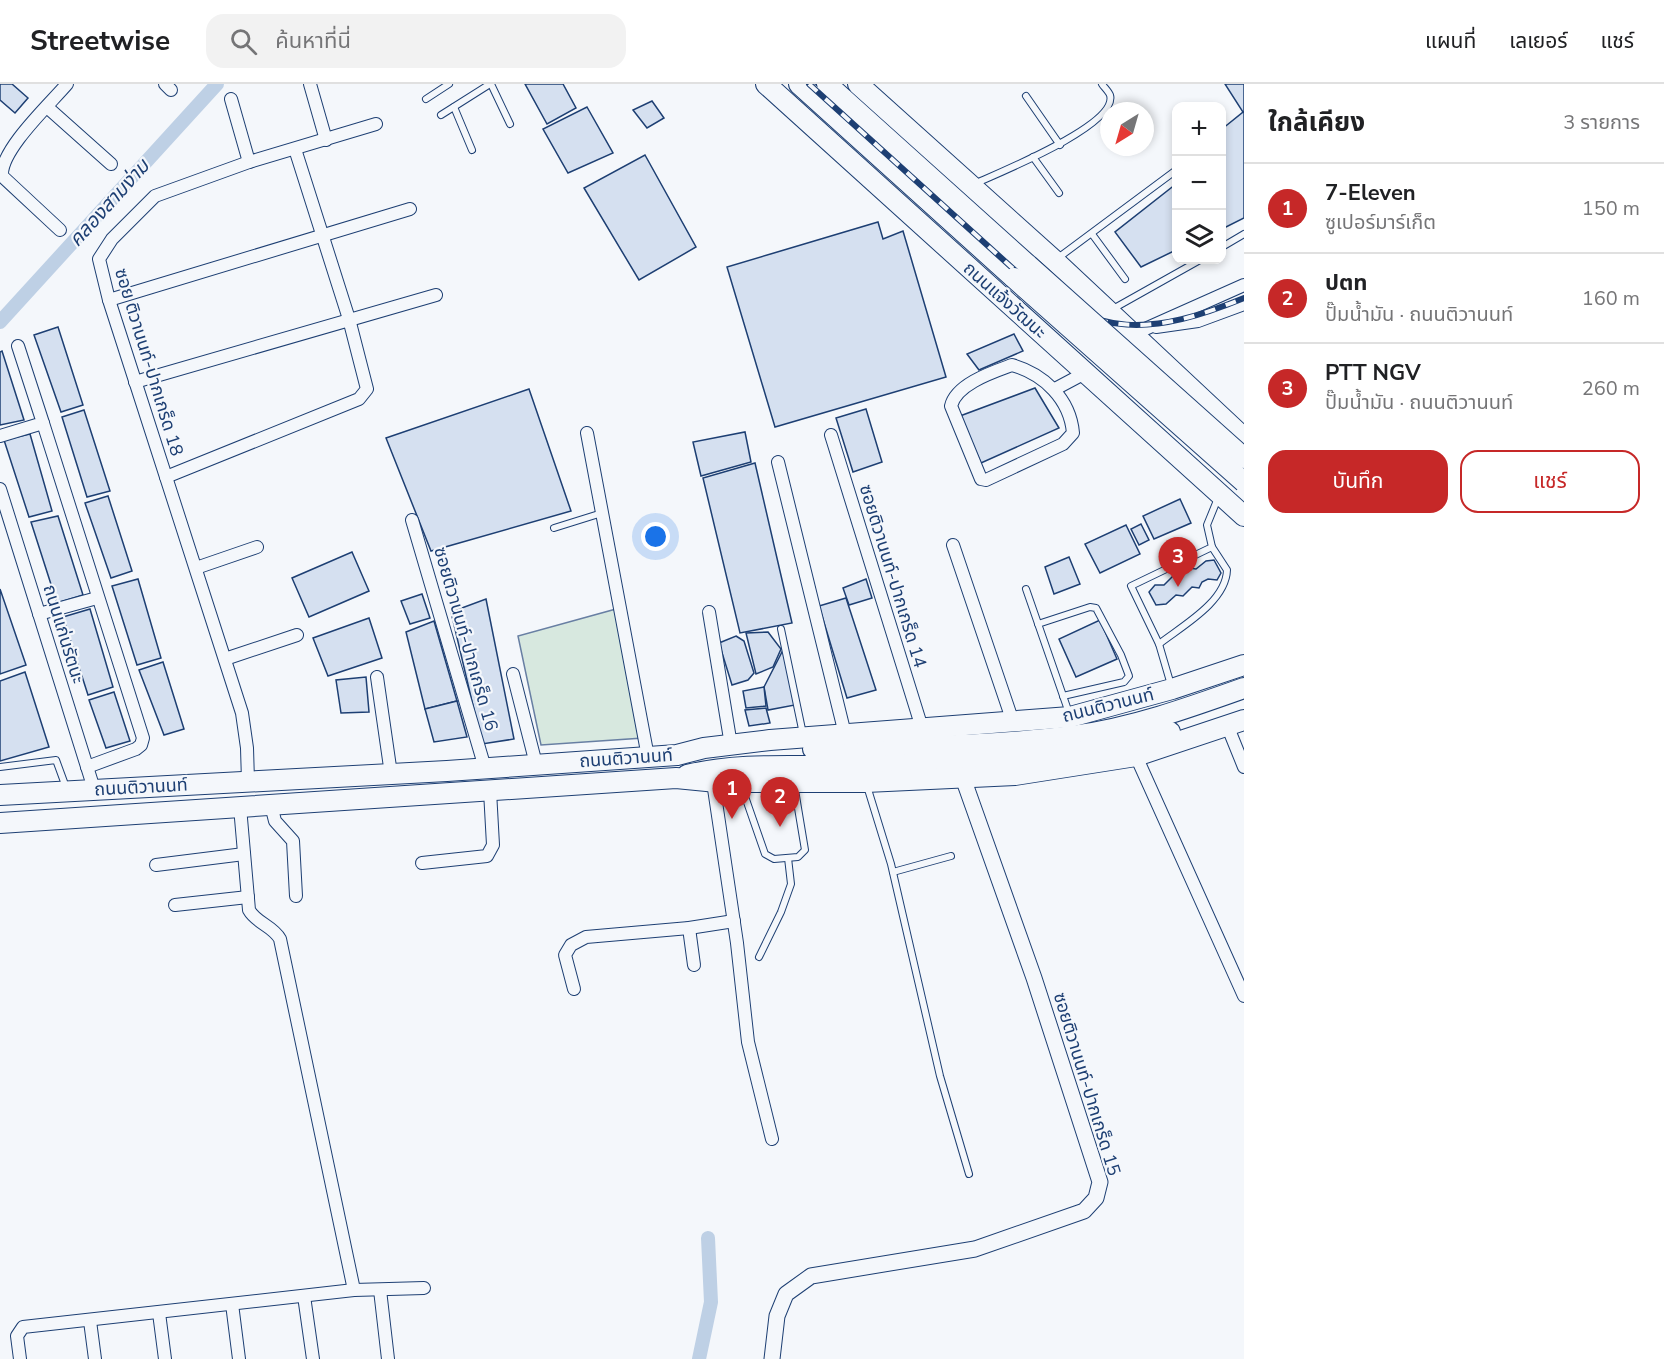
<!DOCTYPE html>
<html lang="th">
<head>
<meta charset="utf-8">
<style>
	:root { --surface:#fff; --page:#f2f2f2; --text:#202124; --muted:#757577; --line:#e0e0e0; --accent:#c62828 }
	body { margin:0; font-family:"Nunito Sans","Noto Sans Thai",sans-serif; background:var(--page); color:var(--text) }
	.controls { position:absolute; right:18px; top:18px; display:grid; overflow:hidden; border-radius:12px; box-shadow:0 3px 9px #0003 }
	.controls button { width:54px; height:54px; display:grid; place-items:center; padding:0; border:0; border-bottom:2px solid var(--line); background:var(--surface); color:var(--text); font:30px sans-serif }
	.compass { position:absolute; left:1100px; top:18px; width:54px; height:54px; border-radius:50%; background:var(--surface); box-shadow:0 3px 9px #0003; rotate:217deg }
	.you { position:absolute; left:656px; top:453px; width:21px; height:21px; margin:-15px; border:4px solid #fff; border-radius:50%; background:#1a73e8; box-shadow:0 0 0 9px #1a73e833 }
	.badge { display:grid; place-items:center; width:39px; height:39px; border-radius:50%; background:var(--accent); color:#fff; font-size:20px; font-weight:700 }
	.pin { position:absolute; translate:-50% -50px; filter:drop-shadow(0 2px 3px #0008) }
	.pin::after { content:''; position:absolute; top:32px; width:21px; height:18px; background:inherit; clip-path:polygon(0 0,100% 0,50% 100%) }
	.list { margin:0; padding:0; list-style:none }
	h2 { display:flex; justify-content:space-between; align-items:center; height:78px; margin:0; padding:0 24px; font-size:26px }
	h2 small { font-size:20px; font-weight:400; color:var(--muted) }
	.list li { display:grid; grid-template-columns:39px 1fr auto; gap:18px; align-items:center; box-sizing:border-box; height:90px; padding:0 24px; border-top:2px solid var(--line) }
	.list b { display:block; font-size:22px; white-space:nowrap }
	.list p { margin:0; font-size:20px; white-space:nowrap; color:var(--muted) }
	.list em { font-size:20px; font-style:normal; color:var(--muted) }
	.actions { display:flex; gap:12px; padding:18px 24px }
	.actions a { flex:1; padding:14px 0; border:2px solid var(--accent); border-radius:18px; text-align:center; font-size:21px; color:var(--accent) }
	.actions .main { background:var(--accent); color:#fff }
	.icon { flex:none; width:33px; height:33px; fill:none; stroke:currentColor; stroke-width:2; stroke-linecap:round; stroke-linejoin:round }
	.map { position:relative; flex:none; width:1244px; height:1275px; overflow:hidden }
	header { display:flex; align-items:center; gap:36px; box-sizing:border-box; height:84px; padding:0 30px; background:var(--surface); border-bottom:2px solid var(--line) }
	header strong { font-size:28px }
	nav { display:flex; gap:33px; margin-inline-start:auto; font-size:21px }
	.search { width:420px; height:54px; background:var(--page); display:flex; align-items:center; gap:15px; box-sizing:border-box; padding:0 21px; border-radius:18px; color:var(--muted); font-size:22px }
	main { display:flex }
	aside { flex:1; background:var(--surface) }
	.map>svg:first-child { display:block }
	.green { fill:#d7e8df; stroke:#687fa3; stroke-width:1.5 }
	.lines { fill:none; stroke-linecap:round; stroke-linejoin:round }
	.canal { stroke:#bed0e5; stroke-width:14 }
	.building { fill:#d5e0f0; stroke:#1d3f73; stroke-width:1.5 }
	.service-casing { stroke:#1d3f73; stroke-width:8 }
	.minor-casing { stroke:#1d3f73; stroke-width:14 }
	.tertiary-casing { stroke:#1d3f73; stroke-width:17 }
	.primary-casing { stroke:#1d3f73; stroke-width:22 }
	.service { stroke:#f4f7fb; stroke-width:6 }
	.minor { stroke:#f4f7fb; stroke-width:12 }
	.tertiary { stroke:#f4f7fb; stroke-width:15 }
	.primary { stroke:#f4f7fb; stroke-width:20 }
	.rail-casing { stroke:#1d3f73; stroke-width:6 }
	.rail { stroke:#f4f7fb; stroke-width:4; stroke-dasharray:11; stroke-linecap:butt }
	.primary-bridge-casing { stroke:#1d3f73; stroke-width:22; stroke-linecap:butt }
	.primary-bridge { stroke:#f4f7fb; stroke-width:20 }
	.labels { text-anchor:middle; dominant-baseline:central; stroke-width:4.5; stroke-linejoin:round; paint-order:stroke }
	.street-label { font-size:18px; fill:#1d3f73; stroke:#f4f7fb }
	.water-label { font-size:20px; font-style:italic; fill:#1d3f73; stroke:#f4f7fb }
</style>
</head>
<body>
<header>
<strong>Streetwise</strong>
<div class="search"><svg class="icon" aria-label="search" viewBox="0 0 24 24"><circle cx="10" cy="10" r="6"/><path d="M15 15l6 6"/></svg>ค้นหาที่นี่</div>
<nav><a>แผนที่</a><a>เลเยอร์</a><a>แชร์</a></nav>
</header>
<main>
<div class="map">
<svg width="1244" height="1275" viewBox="0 0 1244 1275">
	<rect width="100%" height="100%" fill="#f4f7fb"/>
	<path class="green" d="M 616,525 L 643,654 L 541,661 L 518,552 Z"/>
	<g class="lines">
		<g class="canal">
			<path d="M 0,238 L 217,0"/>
			<path d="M 699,1275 L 711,1218 L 708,1154"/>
		</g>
	</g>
	<g class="building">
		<path d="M 0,0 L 12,0 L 28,14 L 15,29 L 0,16 Z"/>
		<path d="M 525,0 L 563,0 L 576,24 L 547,40 Z"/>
		<path d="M 1225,0 L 1244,0 L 1244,134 L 1222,145 L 1222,45 L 1243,28 Z"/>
		<path d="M 652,17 L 664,34 L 647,44 L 633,26 Z"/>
		<path d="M 587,23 L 613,69 L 568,89 L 543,45 Z"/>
		<path d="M 645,71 L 696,163 L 639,196 L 584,104 Z"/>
		<path d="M 1176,100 L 1176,166 L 1141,183 L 1115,148 Z"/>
		<path d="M 878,138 L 883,155 L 903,147 L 946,293 L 775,343 L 727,183 Z"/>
		<path d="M 58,243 L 83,321 L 61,328 L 34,251 Z"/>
		<path d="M 1014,250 L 1023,267 L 979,286 L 967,270 Z"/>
		<path d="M 2,267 L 24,336 L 0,341 L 0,268 Z"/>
		<path d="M 1035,304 L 1059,344 L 981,379 L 960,332 Z"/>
		<path d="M 529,305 L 571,427 L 431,467 L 386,354 Z"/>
		<path d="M 866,325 L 882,378 L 853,388 L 836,334 Z"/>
		<path d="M 84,326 L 110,407 L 87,413 L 62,333 Z"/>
		<path d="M 745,348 L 751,378 L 701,392 L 693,358 Z"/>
		<path d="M 30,350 L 52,427 L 29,433 L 4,356 Z"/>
		<path d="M 755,379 L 792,539 L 740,549 L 703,394 Z"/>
		<path d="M 108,412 L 132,487 L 111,494 L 85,419 Z"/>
		<path d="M 1180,415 L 1191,439 L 1154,455 L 1143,432 Z"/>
		<path d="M 58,432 L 83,511 L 57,519 L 31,438 Z"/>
		<path d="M 1141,440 L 1149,456 L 1139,461 L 1131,445 Z"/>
		<path d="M 1126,441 L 1140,470 L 1100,489 L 1085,460 Z"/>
		<path d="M 352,468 L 369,507 L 309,533 L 292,494 Z"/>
		<path d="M 1069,473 L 1080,500 L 1054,510 L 1045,483 Z"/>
		<path d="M 1214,476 L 1221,489 L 1217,496 L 1208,495 L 1202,498 L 1199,504 L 1192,503 L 1183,512 L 1176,511 L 1166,520 L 1156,521 L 1149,508 L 1155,501 L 1164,501 L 1173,492 L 1180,493 L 1189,484 L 1196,485 L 1206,477 Z"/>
		<path d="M 138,495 L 161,574 L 137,581 L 112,502 Z"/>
		<path d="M 866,495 L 872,514 L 849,521 L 843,504 Z"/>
		<path d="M 0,505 L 26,581 L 0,590 Z"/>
		<path d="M 422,510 L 430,534 L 410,540 L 401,517 Z"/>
		<path d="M 846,514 L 876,606 L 847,614 L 819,522 Z"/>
		<path d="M 486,515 L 514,655 L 482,660 L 451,528 Z"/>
		<path d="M 90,525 L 113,603 L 88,611 L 63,533 Z"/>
		<path d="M 369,534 L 382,574 L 328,592 L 313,554 Z"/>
		<path d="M 1100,536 L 1117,575 L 1076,593 L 1059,555 Z"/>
		<path d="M 434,537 L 457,617 L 425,625 L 406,548 Z"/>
		<path d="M 768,548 L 781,565 L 773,583 L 756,590 L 746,549 Z"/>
		<path d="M 736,552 L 744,557 L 754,589 L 748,596 L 732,601 L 719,559 Z"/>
		<path d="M 783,566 L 795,621 L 768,626 L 764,603 Z"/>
		<path d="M 163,578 L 184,645 L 164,651 L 139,586 Z"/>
		<path d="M 25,588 L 49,663 L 0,677 L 0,597 Z"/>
		<path d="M 366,593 L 369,628 L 341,629 L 336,596 Z"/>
		<path d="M 764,603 L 766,622 L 746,624 L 743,607 Z"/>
		<path d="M 114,608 L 130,657 L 106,664 L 89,616 Z"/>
		<path d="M 457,617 L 467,653 L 434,658 L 425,625 Z"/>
		<path d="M 766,624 L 770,639 L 749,642 L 745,626 Z"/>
	</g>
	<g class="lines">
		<defs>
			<g id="service">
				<path d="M 491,0 L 510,40"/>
				<path d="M 1026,12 L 1060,61"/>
				<path d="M 426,15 L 449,0"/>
				<path d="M 454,23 L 472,66"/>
				<path d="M 441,31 L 490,0"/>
				<path d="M 1033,73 L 1059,109"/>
				<path d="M 974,100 C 996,90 1119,41 1110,11 C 1109,8 1104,3 1102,0"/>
				<path d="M 1092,150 L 1125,195"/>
				<path d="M 1222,163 L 1244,150"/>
				<path d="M 1058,174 L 1175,87"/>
				<path d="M 1111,226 L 1200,176"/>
				<path d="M 554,444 L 602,429"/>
				<path d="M 1026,505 L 1069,629"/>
				<path d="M 1038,540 L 1090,523 L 1096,524 L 1121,571 L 1129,592 L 1124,598 L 1063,612"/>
				<path d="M 781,545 L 803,650"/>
				<path d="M 1159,560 C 1182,542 1226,518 1227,486 L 1212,463"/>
				<path d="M 1171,601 L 1159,560 L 1131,502 L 1212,463 L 1207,441 L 1218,414"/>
				<path d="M 0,683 L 56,676 L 67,706"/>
				<path d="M 741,701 L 765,770 L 774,775 L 798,773 L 805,766 L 794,700"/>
				<path d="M 867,702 L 891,780 L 940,992 L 969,1090"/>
				<path d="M 893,788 L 951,772"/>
				<path d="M 759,873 L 781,828 L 791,800 L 788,774"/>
			</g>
			<g id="minor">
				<path d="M 165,0 L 171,6"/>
				<path d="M 310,0 L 326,56"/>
				<path d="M 231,15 L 249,78"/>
				<path d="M 47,23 L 111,80"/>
				<path d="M 60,146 L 2,92 C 0,66 51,19 67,0"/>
				<path d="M 109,216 L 410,125"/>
				<path d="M 1156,243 L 1198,237 L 1244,220"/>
				<path d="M 1134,250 L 1244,201"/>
				<path d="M 1012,281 C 1044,290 1070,315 1073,349 L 1063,360 L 986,396 L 981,395 L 951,322 C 956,300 993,288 1012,281 Z"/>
				<path d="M 135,298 L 436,211"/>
				<path d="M 1055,305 L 1085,289"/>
				<path d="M 43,339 L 143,654 L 141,661 L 136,665 L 87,683"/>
				<path d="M 587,349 L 648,673"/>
				<path d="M 831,351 L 922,644"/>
				<path d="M 0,352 L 43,339 L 18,262"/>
				<path d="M 778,378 L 845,650"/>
				<path d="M 166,393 L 359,315 L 367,305 L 349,235 L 295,65"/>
				<path d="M 0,405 L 94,705"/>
				<path d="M 412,436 L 485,684"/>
				<path d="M 953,461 L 1013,638"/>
				<path d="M 196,484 L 257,463"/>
				<path d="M 709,528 L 731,661"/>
				<path d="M 39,530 L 97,514"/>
				<path d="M 225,575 L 297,551"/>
				<path d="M 513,590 L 536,680"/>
				<path d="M 377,593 L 391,690"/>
				<path d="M 1227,641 L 1244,683"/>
				<path d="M 1136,672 L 1244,912"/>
				<path d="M 248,697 L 247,664 L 242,629 L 109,216 L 99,175 L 112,155 L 155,112 L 249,78 L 376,40"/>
				<path d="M 713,698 L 737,859 L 748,958 L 772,1055"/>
				<path d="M 271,721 L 275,737 L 293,757 L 296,812"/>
				<path d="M 240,723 L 249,826 C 256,839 273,842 280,855 L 354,1206"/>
				<path d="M 422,779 L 487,772 L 493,761 L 490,707"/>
				<path d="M 156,781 L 244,770"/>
				<path d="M 175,821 L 248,813"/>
				<path d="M 689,844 L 694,881"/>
				<path d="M 574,905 L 565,871 L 571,861 L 586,853 L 689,844 L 734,837"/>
				<path d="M 380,1206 L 388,1275"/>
				<path d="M 304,1212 L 313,1275"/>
				<path d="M 232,1220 L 239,1275"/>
				<path d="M 159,1229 L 165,1275"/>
				<path d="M 90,1237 L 95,1275"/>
				<path d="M 20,1275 L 17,1252 L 23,1243 L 354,1206 L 424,1204"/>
			</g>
			<path id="tertiary" d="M 772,1275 L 777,1232 L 786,1210 L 811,1192 L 975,1165 L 1084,1127 L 1096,1114 L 1100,1098 L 1034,894 L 963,694"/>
			<g id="primary">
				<path d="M 766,0 L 1244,432"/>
				<path d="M 799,0 L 1014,194"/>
				<path d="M 827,0 L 1028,181"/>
				<path d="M 858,0 L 1055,177 L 1244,354"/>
				<path d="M 813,665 C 899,662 987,663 1073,652 C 1132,644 1188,624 1244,604"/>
				<path d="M 687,691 C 740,678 795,683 850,682 C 956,680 1067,678 1170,648"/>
				<path d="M 0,711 L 447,687 L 677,671 L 704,664 L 770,656 L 1070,633 L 1172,605 L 1244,581"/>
				<path d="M 0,739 L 676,694 L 717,698 L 866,698 L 1015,691 L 1136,672 L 1244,636"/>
			</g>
		</defs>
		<use href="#service" class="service-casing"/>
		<use href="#minor" class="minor-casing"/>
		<use href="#tertiary" class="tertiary-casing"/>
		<use href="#primary" class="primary-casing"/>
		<use href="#service" class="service"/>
		<use href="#minor" class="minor"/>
		<use href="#tertiary" class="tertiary"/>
		<use href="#primary" class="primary"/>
		<defs>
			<path id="rail" d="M 809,0 L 1019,190 C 1096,256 1154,251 1244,214"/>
		</defs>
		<use href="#rail" class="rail-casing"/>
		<use href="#rail" class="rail"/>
		<defs>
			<g id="primary-bridge">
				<path d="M 1028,181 L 1244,374"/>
				<path d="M 1014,194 L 1244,398"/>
			</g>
		</defs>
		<use href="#primary-bridge" class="primary-bridge-casing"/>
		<use href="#primary-bridge" class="primary-bridge"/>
	</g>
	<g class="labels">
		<g class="street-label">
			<text transform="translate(1005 216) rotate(42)">ถนนแจ้งวัฒนะ</text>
			<text transform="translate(149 278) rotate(73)">ซอย ติวานนท์-ปากเกร็ด 18</text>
			<text transform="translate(893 492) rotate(73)">ซอยติวานนท์-ปากเกร็ด 14</text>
			<text transform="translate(64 550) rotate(73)">ถนนแก่นรัตนะ</text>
			<text transform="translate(466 555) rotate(74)">ซอยติวานนท์-ปากเกร็ด 16</text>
			<text transform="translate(1108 621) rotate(-14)">ถนนติวานนท์</text>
			<text transform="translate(626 674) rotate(-4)">ถนนติวานนท์</text>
			<text transform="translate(141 703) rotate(-3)">ถนนติวานนท์</text>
			<text transform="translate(1087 1000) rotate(73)">ซอยติวานนท์-ปากเกร็ด 15</text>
		</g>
		<g class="water-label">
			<text transform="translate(109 119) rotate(-48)">คลองสามง่าม</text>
		</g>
	</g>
</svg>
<div class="controls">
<button>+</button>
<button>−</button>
<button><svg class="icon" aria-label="layers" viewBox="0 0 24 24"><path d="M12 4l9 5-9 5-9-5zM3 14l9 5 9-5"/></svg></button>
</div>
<svg class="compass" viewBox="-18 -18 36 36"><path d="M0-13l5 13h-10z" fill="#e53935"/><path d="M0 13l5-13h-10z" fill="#757577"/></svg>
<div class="you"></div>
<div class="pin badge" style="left:732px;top:735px">1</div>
<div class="pin badge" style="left:780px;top:743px">2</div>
<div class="pin badge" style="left:1178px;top:503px">3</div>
</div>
<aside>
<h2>ใกล้เคียง<small>3 รายการ</small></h2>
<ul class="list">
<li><span class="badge">1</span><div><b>7-Eleven</b><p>ซูเปอร์มาร์เก็ต</p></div><em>150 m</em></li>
<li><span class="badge">2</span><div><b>ปตท</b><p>ปั๊มน้ำมัน · ถนนติวานนท์</p></div><em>160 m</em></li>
<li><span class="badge">3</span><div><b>PTT NGV</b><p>ปั๊มน้ำมัน · ถนนติวานนท์</p></div><em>260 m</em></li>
</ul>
<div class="actions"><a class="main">บันทึก</a><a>แชร์</a></div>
</aside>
</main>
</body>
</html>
